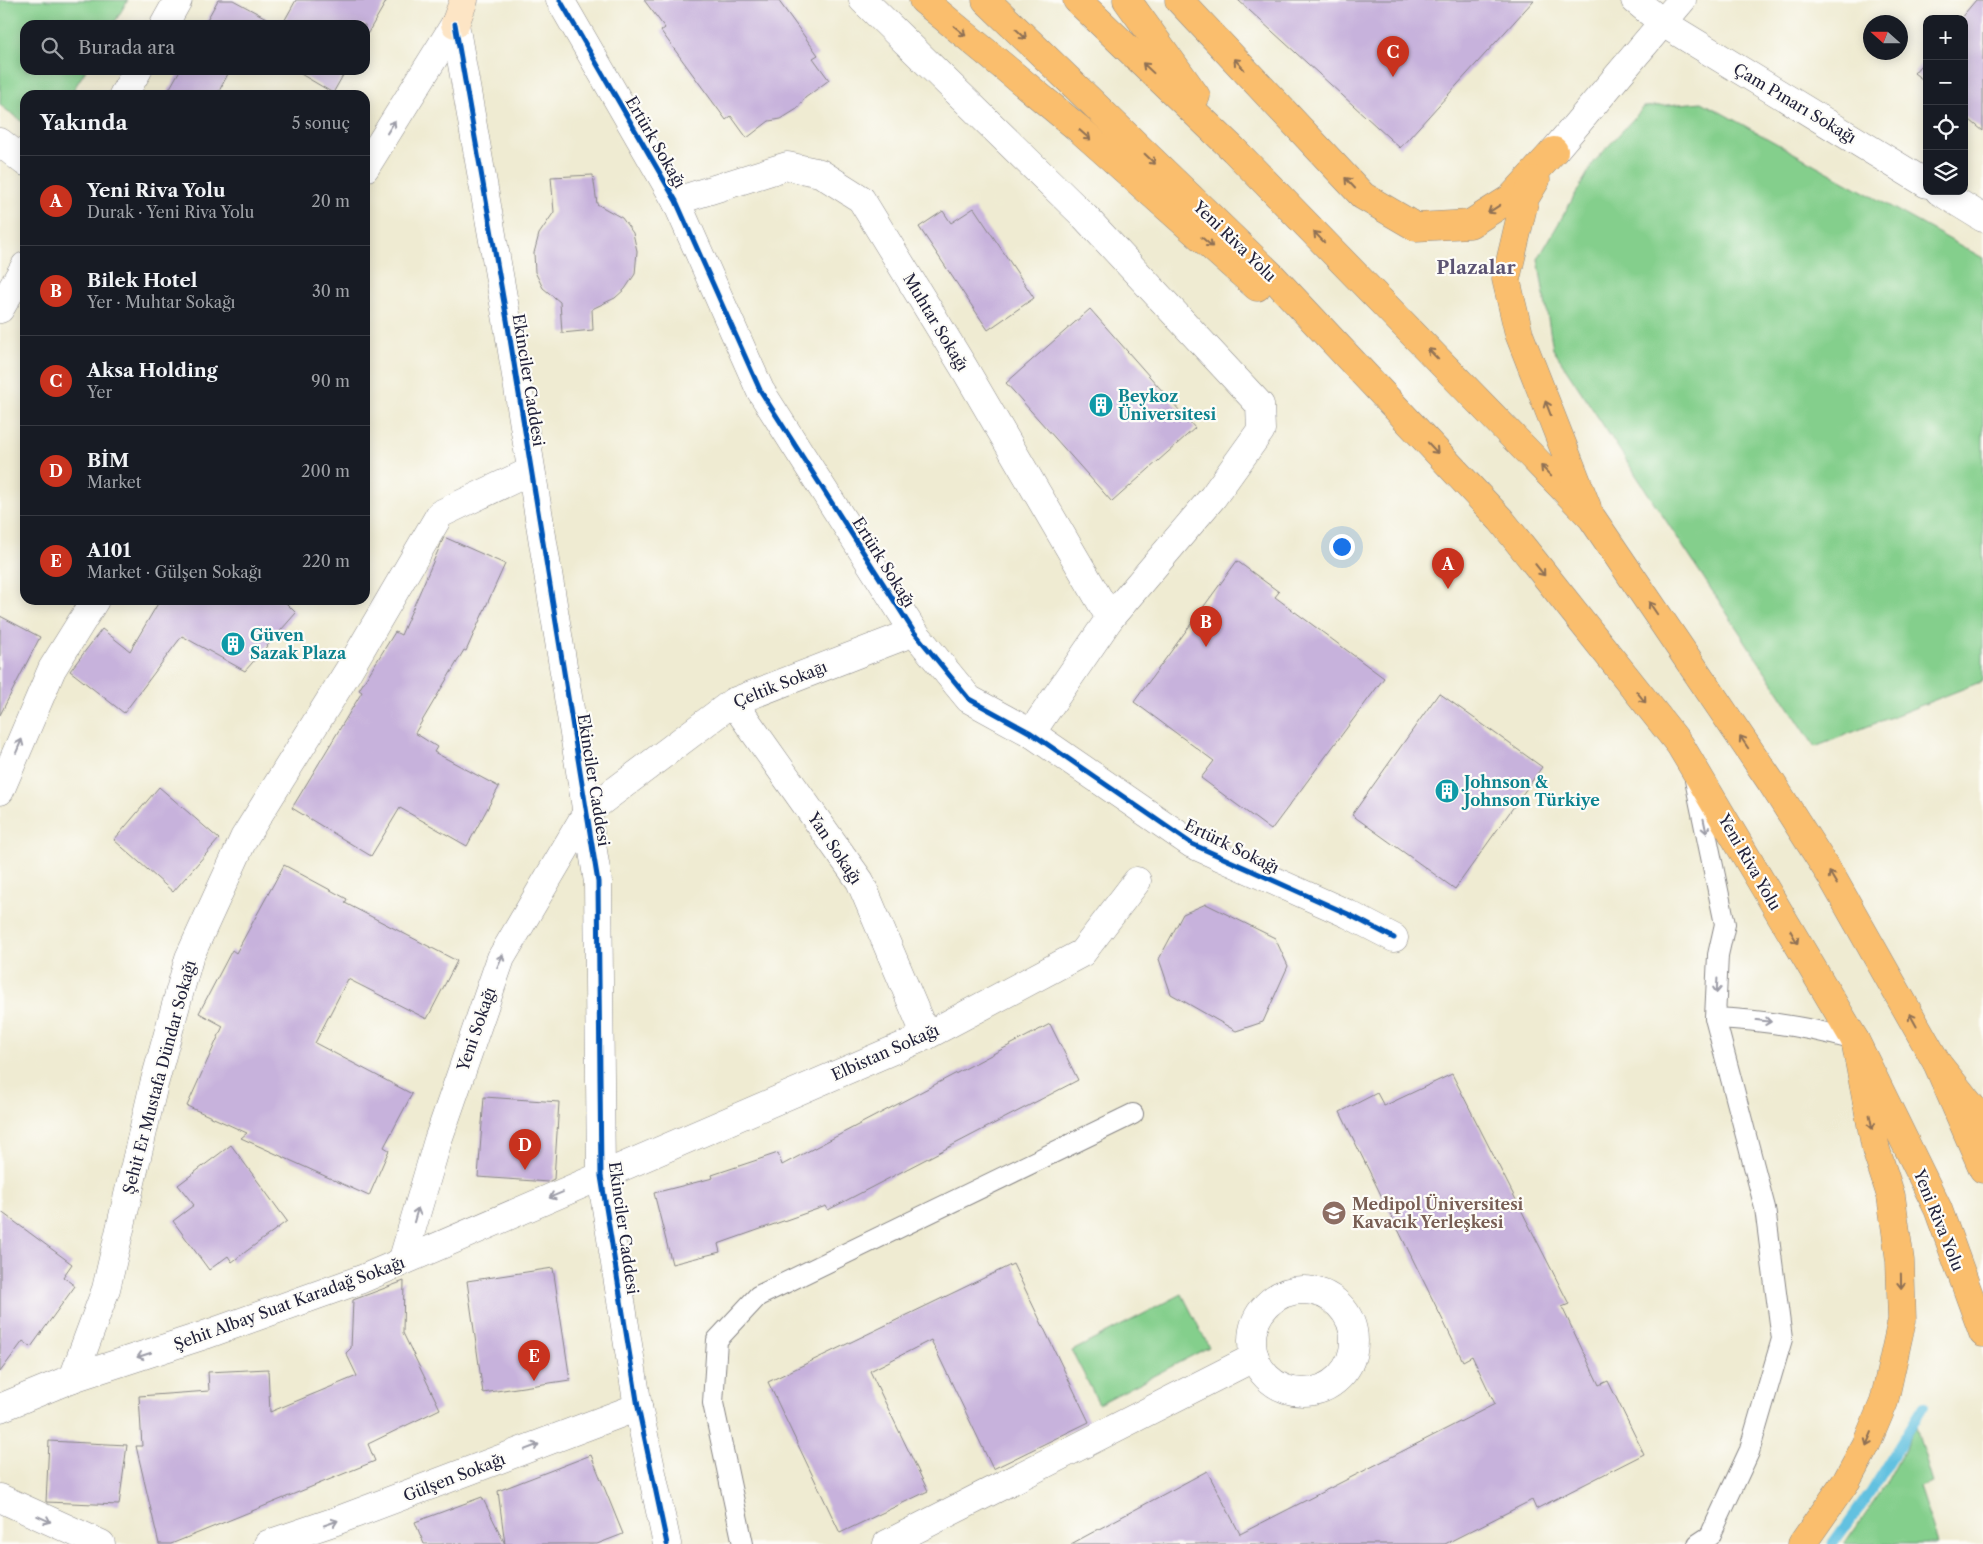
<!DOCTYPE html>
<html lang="tr">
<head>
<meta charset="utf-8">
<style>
	:root { --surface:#171b24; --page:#20242c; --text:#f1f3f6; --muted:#9ea1a6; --line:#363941; --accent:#c8321e }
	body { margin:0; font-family:"Libre Caslon Text",serif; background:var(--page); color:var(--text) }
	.controls { position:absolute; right:15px; top:15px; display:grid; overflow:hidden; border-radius:10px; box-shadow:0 2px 12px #0003 }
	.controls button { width:45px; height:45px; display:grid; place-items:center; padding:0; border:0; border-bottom:1px solid var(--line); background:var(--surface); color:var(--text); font:25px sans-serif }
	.compass { position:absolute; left:1863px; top:15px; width:45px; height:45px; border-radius:50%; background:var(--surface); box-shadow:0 2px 12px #0003; rotate:291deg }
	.you { position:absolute; left:1341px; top:546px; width:18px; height:18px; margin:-12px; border:4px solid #fff; border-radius:50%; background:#1a73e8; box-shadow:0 0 0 8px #1a73e833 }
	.badge { display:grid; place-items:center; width:32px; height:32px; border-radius:50%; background:var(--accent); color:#fff; font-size:16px; font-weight:700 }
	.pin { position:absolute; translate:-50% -41px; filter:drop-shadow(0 1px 2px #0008) }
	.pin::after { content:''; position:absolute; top:26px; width:18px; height:15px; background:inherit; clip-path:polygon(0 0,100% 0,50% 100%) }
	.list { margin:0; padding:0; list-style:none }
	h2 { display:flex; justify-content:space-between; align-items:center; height:65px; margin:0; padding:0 20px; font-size:21px }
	h2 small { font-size:16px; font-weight:400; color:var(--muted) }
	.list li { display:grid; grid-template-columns:32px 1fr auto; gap:15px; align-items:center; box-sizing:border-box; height:90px; padding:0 20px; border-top:1px solid var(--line) }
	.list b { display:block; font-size:19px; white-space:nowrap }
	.list p { margin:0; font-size:16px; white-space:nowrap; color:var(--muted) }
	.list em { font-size:16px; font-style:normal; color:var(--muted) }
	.icon { flex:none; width:28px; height:28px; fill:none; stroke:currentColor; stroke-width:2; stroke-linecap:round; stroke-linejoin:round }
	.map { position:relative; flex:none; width:1983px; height:1544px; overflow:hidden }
	.search { position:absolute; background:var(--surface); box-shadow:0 2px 12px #0003; left:20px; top:20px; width:350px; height:55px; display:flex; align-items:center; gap:12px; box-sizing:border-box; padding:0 18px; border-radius:15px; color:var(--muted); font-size:19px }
	.panel { position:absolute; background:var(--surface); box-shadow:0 2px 12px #0003; left:20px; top:90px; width:350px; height:515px; border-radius:15px }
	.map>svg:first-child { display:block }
	.green { fill:#84cf8c; stroke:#537864 }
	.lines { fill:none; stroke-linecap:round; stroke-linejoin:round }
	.stream { stroke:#62c1e0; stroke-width:10 }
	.building { fill:#c7b2dc }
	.service-casing { stroke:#888686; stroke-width:22 }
	.minor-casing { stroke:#888686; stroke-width:29 }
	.tertiary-casing { stroke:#888686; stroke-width:29 }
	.secondary-casing { stroke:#888686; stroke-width:29 }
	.trunk-casing { stroke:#888686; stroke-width:29 }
	.motorway-casing { stroke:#888686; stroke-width:29 }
	.service { stroke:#fff; stroke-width:20 }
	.minor { stroke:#fff; stroke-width:28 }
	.tertiary { stroke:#fff; stroke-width:28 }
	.secondary { stroke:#fde5c5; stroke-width:28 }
	.trunk { stroke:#fabe6d; stroke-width:28 }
	.motorway { stroke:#fabe6d; stroke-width:28 }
	.cycleway-casing { stroke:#fdfcf7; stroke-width:8 }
	.cycleway { stroke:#0057b8; stroke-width:5 }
	.oneway { stroke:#8e7054 }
	.oneway2 { stroke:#9c9ca7 }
	.labels { text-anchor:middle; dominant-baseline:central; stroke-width:4.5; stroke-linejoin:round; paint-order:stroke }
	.street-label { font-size:16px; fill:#22223b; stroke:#fdfcf7 }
	.culture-label { font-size:16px; font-weight:bold; fill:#0d838f; stroke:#fdfcf7; text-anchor:start }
	.education-label { font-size:16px; font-weight:bold; fill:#785e54; stroke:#fdfcf7; text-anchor:start }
	.quarter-label { font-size:19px; font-weight:bold; fill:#5c5473; stroke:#fdfcf7 }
</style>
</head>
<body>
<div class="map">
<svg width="1983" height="1544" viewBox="0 0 1983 1544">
	<rect width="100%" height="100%" fill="#fdfcf7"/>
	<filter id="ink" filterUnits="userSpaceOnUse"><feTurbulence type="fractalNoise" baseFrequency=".02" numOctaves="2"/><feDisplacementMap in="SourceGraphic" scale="10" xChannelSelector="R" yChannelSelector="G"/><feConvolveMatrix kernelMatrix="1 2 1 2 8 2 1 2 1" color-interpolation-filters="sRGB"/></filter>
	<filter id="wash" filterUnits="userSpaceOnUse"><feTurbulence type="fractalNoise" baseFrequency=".0096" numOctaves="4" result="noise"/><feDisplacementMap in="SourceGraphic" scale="20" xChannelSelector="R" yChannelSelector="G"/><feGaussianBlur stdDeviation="1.12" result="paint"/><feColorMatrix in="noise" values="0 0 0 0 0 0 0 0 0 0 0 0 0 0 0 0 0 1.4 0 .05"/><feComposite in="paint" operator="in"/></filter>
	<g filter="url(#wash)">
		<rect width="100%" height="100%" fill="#efebd2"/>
		<g class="green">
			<path d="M 0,0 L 128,0 L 113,25 L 25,25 L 25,70 L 86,70 L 70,95 L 25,95 L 25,124 L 0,105 Z"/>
			<path d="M 1702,102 L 1983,258 L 1983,681 L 1815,747 L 1553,349 L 1538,259 L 1594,162 L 1644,107 Z"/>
			<path d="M 1182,1294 L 1209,1347 L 1099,1404 L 1072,1351 Z"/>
			<path d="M 1916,1427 L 1933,1482 L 1919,1487 L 1938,1544 L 1844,1544 L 1885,1485 Z"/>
		</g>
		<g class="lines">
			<path class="stream" d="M 1833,1544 L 1871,1491 L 1924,1406"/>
		</g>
		<g id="blocks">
			<g class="building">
				<path d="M 218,0 L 233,0 L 279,25 L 204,25 Z"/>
				<path d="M 296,0 L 387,0 L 365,38 L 365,25 L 282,25 Z"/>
				<path d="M 644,0 L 778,0 L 818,55 L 813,58 L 829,80 L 805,98 L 797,109 L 781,119 L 769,121 L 747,138 L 731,116 L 726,120 L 661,31 L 665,28 Z"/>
				<path d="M 1238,0 L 1534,0 L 1400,148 Z"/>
				<path d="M 1976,0 L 1983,0 L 1983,131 L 1964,115 L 1964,19 L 1960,19 Z"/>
				<path d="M 1927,58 L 1927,83 L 1914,73 Z"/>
				<path d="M 180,70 L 230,70 L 217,95 L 166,95 Z"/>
				<path d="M 294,70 L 346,70 L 333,93 Z"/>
				<path d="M 593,175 L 597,204 L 622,218 L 633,233 L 637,251 L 635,274 L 625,289 L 615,298 L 592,309 L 593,330 L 562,333 L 560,302 L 543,288 L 535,272 L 534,253 L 539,234 L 554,212 L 551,177 Z"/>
				<path d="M 974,208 L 1034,298 L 988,330 L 919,227 L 943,211 L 951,223 Z"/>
				<path d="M 1090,309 L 1195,428 L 1112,502 L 1006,383 Z"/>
				<path d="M 444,537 L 505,564 L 466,651 L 464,650 L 415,733 L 437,747 L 434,752 L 499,787 L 467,846 L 400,808 L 371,856 L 292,808 L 362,692 L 359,690 L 395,632 L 401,635 Z"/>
				<path d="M 1237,561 L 1279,592 L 1275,597 L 1384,678 L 1271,830 L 1201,778 L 1214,761 L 1134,702 Z"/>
				<path d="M 160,600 L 283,600 L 296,613 L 245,671 L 182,636 L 124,713 L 70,671 L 102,629 L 130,651 Z"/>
				<path d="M 0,616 L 40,637 L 0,715 Z"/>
				<path d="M 1439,693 L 1542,767 L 1455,889 L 1352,815 Z"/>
				<path d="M 159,787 L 219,839 L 173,892 L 114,840 Z"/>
				<path d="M 284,865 L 347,899 L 345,903 L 457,961 L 427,1019 L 348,979 L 315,1043 L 412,1094 L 384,1147 L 389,1150 L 369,1196 L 241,1138 L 247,1133 L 187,1106 L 223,1026 L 199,1013 L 232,950 L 236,953 Z"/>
				<path d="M 1206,904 L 1275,938 L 1288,966 L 1263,1022 L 1236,1031 L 1171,994 L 1159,959 L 1183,914 Z"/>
				<path d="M 1050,1024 L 1078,1080 L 828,1210 L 826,1206 L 718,1244 L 720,1252 L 672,1264 L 654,1193 L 713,1178 L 712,1175 L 778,1153 L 782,1165 Z"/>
				<path d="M 1452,1074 L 1569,1304 L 1562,1307 L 1599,1385 L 1608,1381 L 1644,1454 L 1536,1509 L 1532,1500 L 1445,1544 L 1071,1544 L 1207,1471 L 1240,1534 L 1495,1404 L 1472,1356 L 1463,1361 L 1340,1112 L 1377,1093 L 1384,1106 Z"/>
				<path d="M 484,1097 L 559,1102 L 554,1179 L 548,1182 L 478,1177 Z"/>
				<path d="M 231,1145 L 287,1221 L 232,1262 L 228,1256 L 209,1270 L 173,1221 L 194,1205 L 178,1185 Z"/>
				<path d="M 0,1211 L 72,1264 L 63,1277 L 75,1286 L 31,1347 L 23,1341 L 0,1372 Z"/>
				<path d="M 1013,1264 L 1089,1422 L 993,1469 L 931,1340 L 870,1371 L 928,1491 L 840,1533 L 768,1382 Z"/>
				<path d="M 553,1268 L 570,1380 L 483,1393 L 467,1281 Z"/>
				<path d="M 404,1281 L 403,1333 L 440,1409 L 368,1444 L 375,1461 L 171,1544 L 159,1544 L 136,1446 L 142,1446 L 139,1396 L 209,1391 L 208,1372 L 268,1369 L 270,1412 L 357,1376 L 346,1353 L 351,1348 L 353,1300 Z"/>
				<path d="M 49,1441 L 127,1445 L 119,1505 L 46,1502 Z"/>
				<path d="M 591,1455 L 623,1534 L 597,1544 L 505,1544 L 498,1491 Z"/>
				<path d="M 482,1497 L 505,1544 L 424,1544 L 415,1522 Z"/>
			</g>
		</g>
	</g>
	<g filter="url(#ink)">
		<use href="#blocks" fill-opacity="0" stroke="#888686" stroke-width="1"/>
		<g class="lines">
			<defs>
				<g id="service">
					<path d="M 1695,780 L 1725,924 L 1718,955 L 1715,1018 L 1765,1208 L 1782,1339 L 1749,1452 L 1710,1536 L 1698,1544"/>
					<path d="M 1715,1018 C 1763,1020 1808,1027 1855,1040"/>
					<path d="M 743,1544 L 713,1403 L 717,1340 L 758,1296 L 1133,1114"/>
				</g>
				<g id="minor">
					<path d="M 560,0 L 676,201 L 760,390 L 914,632 L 969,699 L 1031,733 L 1192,844 L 1348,914 L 1394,938"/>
					<path d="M 863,0 L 1085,217 L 1260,405 L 1261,430 L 1213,497 L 1110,618 L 1031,733"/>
					<path d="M 1635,0 L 1663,23 L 1927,184"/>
					<path d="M 164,25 L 178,0"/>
					<path d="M 123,95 L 138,70"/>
					<path d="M 0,142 L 25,162"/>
					<path d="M 365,168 L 455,24"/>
					<path d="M 1939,191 L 1983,218"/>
					<path d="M 676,201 L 787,166 L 820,173 L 861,199 L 963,366 L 1110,618"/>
					<path d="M 0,309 L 25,266"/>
					<path d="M 733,702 L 860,881 L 926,1036"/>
					<path d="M 0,791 L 52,669 L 95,600"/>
					<path d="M 402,1262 L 438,1140 L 501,958 L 587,812 L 733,702 L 914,632"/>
					<circle cx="1303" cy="1341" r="51"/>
					<path d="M 73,1378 L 106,1289 L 154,1084 L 189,958 L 244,838 L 347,673 L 440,514 L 531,471"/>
					<path d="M 0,1408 L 73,1378 L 205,1335 L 362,1279 L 926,1036 L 1082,953 L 1137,881"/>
					<path d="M 0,1498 L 101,1544"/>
					<path d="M 268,1544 L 336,1521 L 638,1407"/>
					<path d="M 887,1544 L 1255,1357"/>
				</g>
				<g id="tertiary">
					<path d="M 455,24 L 507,320 L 598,882 L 601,1176 L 638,1407 L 667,1544"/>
					<path d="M 1554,151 L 1682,0"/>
				</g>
				<path id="secondary" d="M 455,24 L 464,0"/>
				<g id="trunk">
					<path d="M 923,0 L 1079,129 L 1257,287"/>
					<path d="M 986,0 L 1272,276 L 1501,520 L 1680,745 L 1855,1040 L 1938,1209 L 1983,1333"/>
					<path d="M 1077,0 L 1234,150 L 1592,518 L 1771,782 L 1833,879 L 1937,1063 L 1983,1169"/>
					<path d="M 1127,0 L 1196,96"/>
					<path d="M 1179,0 L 1363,196 L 1416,227 L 1470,224 L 1511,198 L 1554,151"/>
					<path d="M 1536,180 L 1525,198 L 1506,279 L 1519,334 L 1587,507"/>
				</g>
				<g id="motorway">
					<path d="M 1937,1063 L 1983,1121"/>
					<path d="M 1802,1544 L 1847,1480 L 1866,1445 L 1884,1402 L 1902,1320 L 1900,1261 L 1891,1196 L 1876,1150 L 1855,1040"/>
				</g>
			</defs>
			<use href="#service" class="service-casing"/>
			<use href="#minor" class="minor-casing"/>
			<use href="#tertiary" class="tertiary-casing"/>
			<use href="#secondary" class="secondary-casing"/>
			<use href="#trunk" class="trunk-casing"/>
			<use href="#motorway" class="motorway-casing"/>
			<use href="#service" class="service"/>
			<use href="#minor" class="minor"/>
			<use href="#tertiary" class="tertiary"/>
			<use href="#secondary" class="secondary"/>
			<use href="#trunk" class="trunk"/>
			<use href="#motorway" class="motorway"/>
			<defs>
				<g id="cycleway">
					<path d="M 560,0 L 676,201 L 760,390 L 914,632 L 969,699 L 1031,733 L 1192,844 L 1348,914 L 1394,938"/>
					<path d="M 455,24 L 507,320 L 598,882 L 601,1176 L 638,1407 L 667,1544"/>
				</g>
			</defs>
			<use href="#cycleway" class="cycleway-casing"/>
			<use href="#cycleway" class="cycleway"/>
		</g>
		<defs><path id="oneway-shaft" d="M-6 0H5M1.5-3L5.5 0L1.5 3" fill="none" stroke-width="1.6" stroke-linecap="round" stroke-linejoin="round" transform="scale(1.25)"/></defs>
		<g class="oneway">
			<use href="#oneway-shaft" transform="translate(960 31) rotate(40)"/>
			<use href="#oneway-shaft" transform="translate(1021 34) rotate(44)"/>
			<use href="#oneway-shaft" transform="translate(1239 64) rotate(-133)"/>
			<use href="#oneway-shaft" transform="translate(1148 68) rotate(-137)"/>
			<use href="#oneway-shaft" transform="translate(1085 135) rotate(41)"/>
			<use href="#oneway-shaft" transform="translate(1150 159) rotate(44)"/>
			<use href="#oneway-shaft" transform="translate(1350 183) rotate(-133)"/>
			<use href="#oneway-shaft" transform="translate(1494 209) rotate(147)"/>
			<use href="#oneway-shaft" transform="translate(1319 237) rotate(-134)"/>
			<use href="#oneway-shaft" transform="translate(1207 242) rotate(41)"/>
			<use href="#oneway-shaft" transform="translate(1433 354) rotate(-134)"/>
			<use href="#oneway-shaft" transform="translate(1548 408) rotate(-111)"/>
			<use href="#oneway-shaft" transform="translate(1433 448) rotate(47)"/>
			<use href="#oneway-shaft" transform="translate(1546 471) rotate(-134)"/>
			<use href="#oneway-shaft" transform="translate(1540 570) rotate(51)"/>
			<use href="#oneway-shaft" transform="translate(1653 608) rotate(-124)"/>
			<use href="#oneway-shaft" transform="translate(1641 697) rotate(51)"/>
			<use href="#oneway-shaft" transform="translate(1744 742) rotate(-124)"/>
			<use href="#oneway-shaft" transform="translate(1833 878) rotate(-121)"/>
			<use href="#oneway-shaft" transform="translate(1794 937) rotate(60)"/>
			<use href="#oneway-shaft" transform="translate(1913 1020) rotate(-119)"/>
			<use href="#oneway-shaft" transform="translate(1871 1122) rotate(79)"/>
			<use href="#oneway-shaft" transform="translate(1901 1281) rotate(89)"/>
			<use href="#oneway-shaft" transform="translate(1869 1439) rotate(113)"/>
		</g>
		<g class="oneway2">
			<use href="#oneway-shaft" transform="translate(391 127) rotate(-58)"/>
			<use href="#oneway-shaft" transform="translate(19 746) rotate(-67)"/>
			<use href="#oneway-shaft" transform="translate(1705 826) rotate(78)"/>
			<use href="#oneway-shaft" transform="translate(500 961) rotate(-67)"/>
			<use href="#oneway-shaft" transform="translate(1717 986) rotate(93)"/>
			<use href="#oneway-shaft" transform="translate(1764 1021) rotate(7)"/>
			<use href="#oneway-shaft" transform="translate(556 1195) rotate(157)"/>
			<use href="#oneway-shaft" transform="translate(416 1215) rotate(-74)"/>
			<use href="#oneway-shaft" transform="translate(144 1355) rotate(162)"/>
			<use href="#oneway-shaft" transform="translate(532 1447) rotate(-21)"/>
			<use href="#oneway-shaft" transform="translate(44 1519) rotate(24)"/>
			<use href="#oneway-shaft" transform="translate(331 1523) rotate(-19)"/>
		</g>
	</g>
	<defs>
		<symbol id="building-disc" viewBox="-11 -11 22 22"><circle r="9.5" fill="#0f9aa8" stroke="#fdfcf7"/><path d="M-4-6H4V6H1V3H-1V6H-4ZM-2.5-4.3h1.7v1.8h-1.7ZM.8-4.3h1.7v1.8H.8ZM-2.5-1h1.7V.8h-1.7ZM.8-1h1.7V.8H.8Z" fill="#fff"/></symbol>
		<symbol id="university-disc" viewBox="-11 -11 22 22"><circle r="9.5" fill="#8d6e63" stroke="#fdfcf7"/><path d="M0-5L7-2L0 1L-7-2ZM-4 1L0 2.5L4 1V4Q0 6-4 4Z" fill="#fff"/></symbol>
	</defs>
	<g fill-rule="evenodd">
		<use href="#building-disc" x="1087" y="391" width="28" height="28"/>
		<use href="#building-disc" x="219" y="630" width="28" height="28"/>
		<use href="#building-disc" x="1433" y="777" width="28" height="28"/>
		<use href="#university-disc" x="1320" y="1199" width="28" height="28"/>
	</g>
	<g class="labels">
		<g class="street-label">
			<text transform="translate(1795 103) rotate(31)">Çam Pınarı Sokağı</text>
			<text transform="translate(656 142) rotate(60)">Ertürk Sokağı</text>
			<text transform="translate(1235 241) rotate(44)">Yeni Riva Yolu</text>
			<text transform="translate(936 322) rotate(59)">Muhtar Sokağı</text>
			<text transform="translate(529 380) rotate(81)">Ekinciler Caddesi</text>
			<text transform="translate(884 562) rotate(58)">Ertürk Sokağı</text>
			<text transform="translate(780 684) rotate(-22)">Çeltik Sokaḡı</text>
			<text transform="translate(594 780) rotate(81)">Ekinciler Caddesi</text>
			<text transform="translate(1232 846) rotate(26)">Ertürk Sokağı</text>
			<text transform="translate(835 848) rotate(56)">Yan Sokağı</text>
			<text transform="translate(1750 862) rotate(60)">Yeni Riva Yolu</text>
			<text transform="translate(476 1029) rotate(-71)">Yeni Sokağı</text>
			<text transform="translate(885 1052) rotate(-24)">Elbistan Sokağı</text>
			<text transform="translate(159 1077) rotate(-75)">Şehit Er Mustafa Dündar Sokağı</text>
			<text transform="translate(1939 1220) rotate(68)">Yeni Riva Yolu</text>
			<text transform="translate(624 1228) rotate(82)">Ekinciler Caddesi</text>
			<text transform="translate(289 1303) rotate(-20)">Şehit Albay Suat Karadağ Sokağı</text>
			<text transform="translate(454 1477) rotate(-21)">Gülşen Sokağı</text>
		</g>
		<g class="culture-label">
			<text x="1118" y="396">Beykoz<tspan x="1118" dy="18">Üniversitesi</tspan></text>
			<text x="250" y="635">Güven<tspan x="250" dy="18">Sazak Plaza</tspan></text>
			<text x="1464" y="782">Johnson &amp;<tspan x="1464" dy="18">Johnson Türkiye</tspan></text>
		</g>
		<g class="education-label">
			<text x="1352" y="1204">Medipol Üniversitesi<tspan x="1352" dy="18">Kavacık Yerleşkesi</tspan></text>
		</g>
		<g class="quarter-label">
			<text x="1476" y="267">Plazalar</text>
		</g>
	</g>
</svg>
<div class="controls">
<button>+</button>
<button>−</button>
<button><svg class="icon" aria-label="locate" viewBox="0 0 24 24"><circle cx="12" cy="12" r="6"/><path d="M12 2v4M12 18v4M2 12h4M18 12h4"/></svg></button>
<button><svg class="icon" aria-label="layers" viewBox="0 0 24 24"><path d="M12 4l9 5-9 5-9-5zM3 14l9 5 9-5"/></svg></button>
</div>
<svg class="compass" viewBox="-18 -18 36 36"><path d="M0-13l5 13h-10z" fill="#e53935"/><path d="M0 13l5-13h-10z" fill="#9ea1a6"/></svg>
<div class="you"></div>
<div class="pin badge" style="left:1448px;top:589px">A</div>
<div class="pin badge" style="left:1206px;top:647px">B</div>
<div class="pin badge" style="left:1393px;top:77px">C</div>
<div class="pin badge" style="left:525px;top:1170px">D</div>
<div class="pin badge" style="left:534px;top:1381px">E</div>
<div class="search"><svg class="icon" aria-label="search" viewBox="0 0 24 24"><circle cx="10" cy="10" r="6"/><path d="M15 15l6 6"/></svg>Burada ara</div>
<section class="panel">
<h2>Yakında<small>5 sonuç</small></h2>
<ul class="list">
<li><span class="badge">A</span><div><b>Yeni Riva Yolu</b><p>Durak · Yeni Riva Yolu</p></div><em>20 m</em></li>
<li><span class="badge">B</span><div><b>Bilek Hotel</b><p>Yer · Muhtar Sokağı</p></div><em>30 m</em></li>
<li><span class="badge">C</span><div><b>Aksa Holding</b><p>Yer</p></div><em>90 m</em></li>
<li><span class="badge">D</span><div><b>BİM</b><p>Market</p></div><em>200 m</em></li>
<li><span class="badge">E</span><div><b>A101</b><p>Market · Gülşen Sokağı</p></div><em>220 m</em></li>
</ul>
</section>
</div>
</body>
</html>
